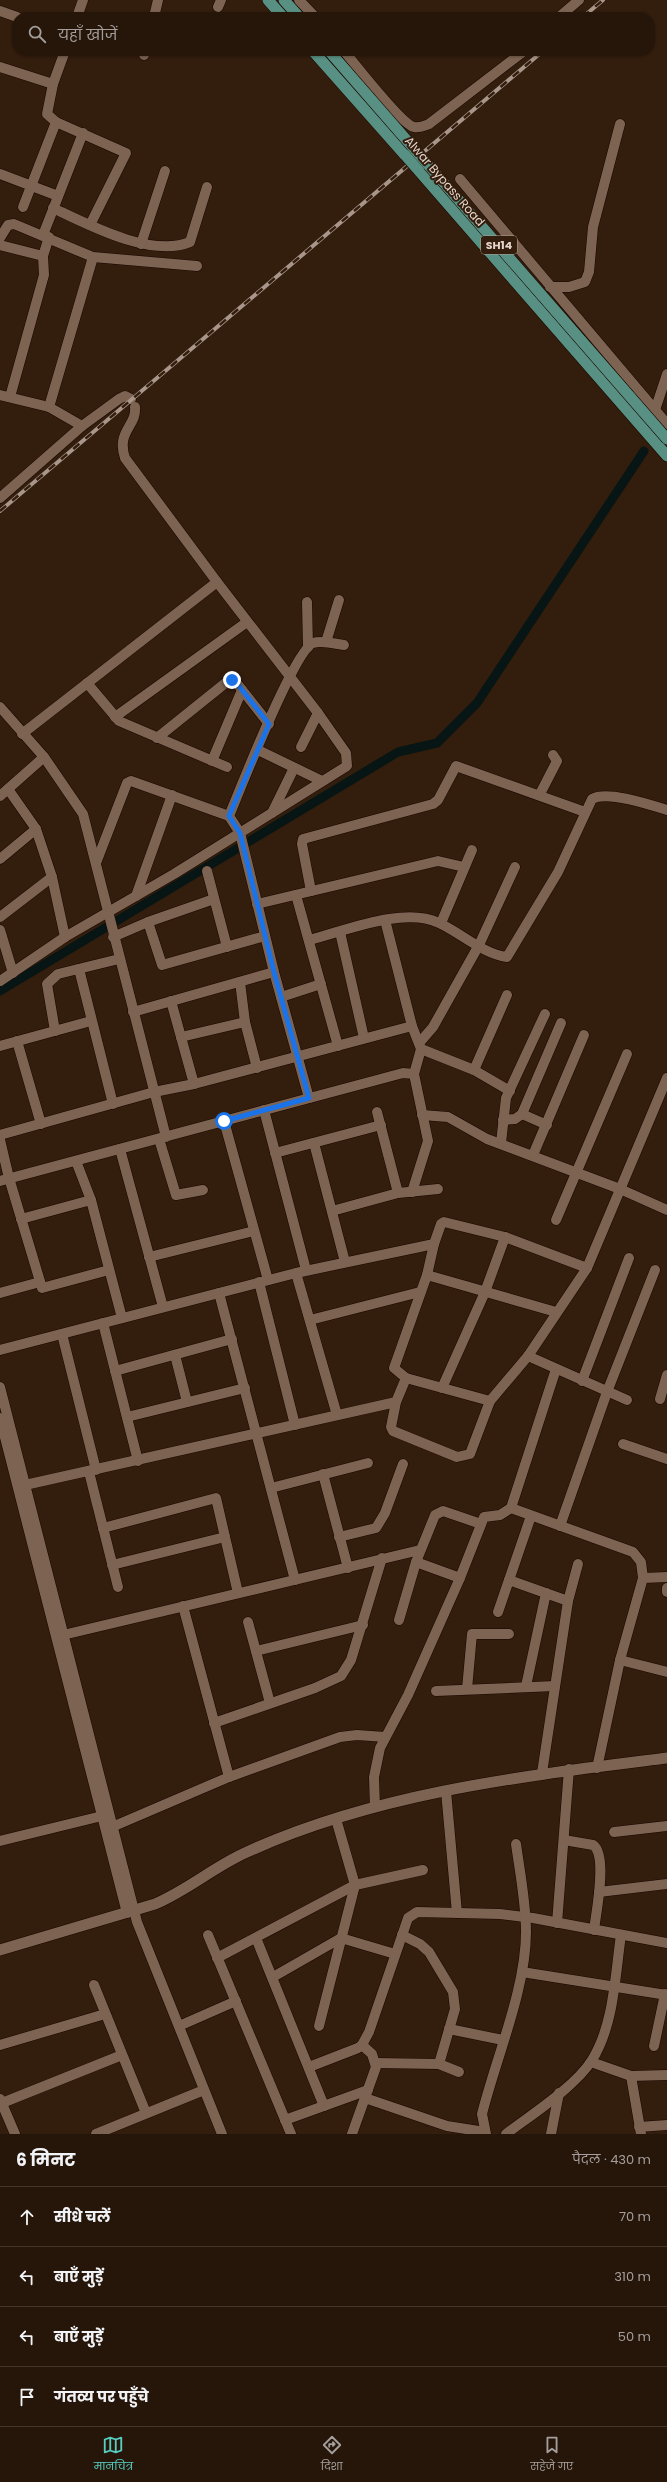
<!DOCTYPE html>
<html lang="hi">
<head>
<meta charset="utf-8">
<style>
	:root { --surface:#26160a; --page:#322318; --text:#f1f3f6; --muted:#a49f9c; --line:#42352b; --accent:#57cec1 }
	body { margin:0; font-family:Poppins,"Noto Sans Devanagari",sans-serif; background:var(--page); color:var(--text) }
	.stop { position:absolute; width:12px; height:12px; margin:-9px; border:3px solid #1a73e8; border-radius:50%; background:#fff }
	.stop.end { background:#1a73e8; border-color:#fff; box-shadow:0 1px 4px #0008 }
	.list { margin:0; padding:0; list-style:none }
	h2 { display:flex; justify-content:space-between; align-items:center; height:52px; margin:0; padding:0 16px; font-size:17px }
	h2 small { font-size:13px; font-weight:400; color:var(--muted) }
	.list li { display:grid; grid-template-columns:26px 1fr auto; gap:12px; align-items:center; box-sizing:border-box; height:60px; padding:0 16px; border-top:1px solid var(--line) }
	.list b { display:block; font-size:15px; white-space:nowrap }
	.list em { font-size:13px; font-style:normal; color:var(--muted) }
	.icon { flex:none; width:22px; height:22px; fill:none; stroke:currentColor; stroke-width:2; stroke-linecap:round; stroke-linejoin:round }
	.map { position:relative; flex:none; width:667px; height:2134px; overflow:hidden }
	.search { position:absolute; background:var(--surface); box-shadow:0 1px 3px #0004; left:12px; right:12px; top:12px; height:44px; display:flex; align-items:center; gap:10px; box-sizing:border-box; padding:0 14px; border-radius:16px; color:var(--muted); font-size:15px }
	.sheet { height:292px; background:var(--surface) }
	nav { display:flex; justify-content:space-around; align-items:center; box-sizing:border-box; height:56px; border-top:1px solid var(--line); background:var(--surface); font-size:11px; color:var(--muted) }
	nav a { display:grid; justify-items:center; gap:2px }
	nav .on { color:var(--accent) }
	.map>svg:first-child { display:block }
	.lines { fill:none; stroke-linecap:round; stroke-linejoin:round }
	.canal { stroke:#071614; stroke-width:9 }
	.minor-casing { stroke:#1a0600; stroke-width:11 }
	.tertiary-casing { stroke:#1a0600; stroke-width:12 }
	.primary-casing { stroke:#1a0600; stroke-width:12 }
	.minor { stroke:#7d6351; stroke-width:10 }
	.tertiary { stroke:#7d6351; stroke-width:11 }
	.primary { stroke:#589183; stroke-width:11 }
	.rail-casing { stroke:#a8968a; stroke-width:4 }
	.rail { stroke:#331d0d; stroke-width:2.5; stroke-dasharray:8; stroke-linecap:butt }
	.primary-bridge-casing { stroke:#1a0600; stroke-width:12; stroke-linecap:butt }
	.primary-bridge { stroke:#589183; stroke-width:11 }
	.route { stroke:#1a73e8; stroke-width:5 }
	.labels { text-anchor:middle; dominant-baseline:central; stroke-width:4; stroke-linejoin:round; paint-order:stroke }
	.shield { fill:#331d0d; stroke:#b09e92; stroke-width:1 }
	.shield-label { font-size:11px; font-weight:bold; fill:#e5d5cb }
	.street-label { font-size:12px; fill:#e5d5cb; stroke:#331d0d }
</style>
</head>
<body>
<div class="map">
<svg width="667" height="2134" viewBox="0 0 667 2134">
	<rect width="100%" height="100%" fill="#331d0d"/>
	<g class="lines">
		<path class="canal" d="M 0,991 L 398,752 L 437,743 L 477,703 L 644,451"/>
		<defs>
			<g id="minor">
				<path d="M 299,0 L 315,17"/>
				<path d="M 218,7 L 221,0"/>
				<path d="M 0,11 L 17,17"/>
				<path d="M 77,17 L 83,0"/>
				<path d="M 154,17 L 158,0"/>
				<path d="M 559,17 L 579,0"/>
				<path d="M 65,51 L 53,84 L 47,114 L 56,122 L 126,153 L 90,225"/>
				<path d="M 344,51 C 355,64 401,124 414,127 C 420,128 424,126 429,124 L 524,51"/>
				<path d="M 144,55 L 145,51"/>
				<path d="M 0,67 L 53,84"/>
				<path d="M 0,174 L 58,196"/>
				<path d="M 460,179 L 667,424"/>
				<path d="M 23,207 L 56,122"/>
				<path d="M 53,208 C 89,225 151,258 190,242 L 207,187"/>
				<path d="M 43,235 L 83,133"/>
				<path d="M 0,238 L 8,225 L 14,224 L 93,257 L 197,266"/>
				<path d="M 141,244 L 165,171"/>
				<path d="M 0,245 L 43,256 L 49,237"/>
				<path d="M 550,287 L 569,287 L 585,282 L 589,272 L 593,227 L 620,124"/>
				<path d="M 0,395 L 49,407 L 82,426"/>
				<path d="M 10,397 L 44,275 L 43,256"/>
				<path d="M 49,407 L 93,257"/>
				<path d="M 655,410 L 667,374"/>
				<path d="M 0,498 L 82,426 L 119,399 L 125,396 L 131,399"/>
				<path d="M 307,602 L 308,647"/>
				<path d="M 326,642 L 339,600"/>
				<path d="M 87,683 L 119,721 L 227,767"/>
				<path d="M 0,707 L 44,757 L 83,814 L 166,1137"/>
				<path d="M 115,717 L 247,622"/>
				<path d="M 22,734 L 217,582"/>
				<path d="M 157,738 L 228,681 L 235,681 L 269,724"/>
				<path d="M 301,747 L 318,713"/>
				<path d="M 258,750 L 322,781"/>
				<path d="M 212,761 L 242,690"/>
				<path d="M 8,789 L 36,829 L 52,877 L 65,937"/>
				<path d="M 540,794 L 557,761 L 553,755"/>
				<path d="M 0,796 L 44,757"/>
				<path d="M 272,813 L 294,768"/>
				<path d="M 0,859 L 36,829"/>
				<path d="M 96,863 L 127,783 L 131,781 L 229,816"/>
				<path d="M 207,871 L 227,947"/>
				<path d="M 311,891 L 302,844 L 303,839 L 433,804 L 438,800 L 456,766 L 585,812"/>
				<path d="M 296,895 L 338,1046"/>
				<path d="M 136,896 L 172,795"/>
				<path d="M 257,904 L 438,861 L 464,867"/>
				<path d="M 0,917 L 52,877"/>
				<path d="M 148,922 L 162,965 L 265,936"/>
				<path d="M 441,923 L 472,850"/>
				<path d="M 0,930 L 13,973"/>
				<path d="M 340,932 L 364,1038"/>
				<path d="M 113,937 L 148,922 L 214,899"/>
				<path d="M 309,940 C 345,931 404,906 439,923 C 461,933 483,954 507,957 L 558,872 L 592,799 C 607,790 651,805 667,810"/>
				<path d="M 79,969 L 113,1104"/>
				<path d="M 0,981 L 65,937 L 174,874 L 347,766 L 346,753 L 318,713 L 217,582 L 125,458 C 116,431 137,426 135,407"/>
				<path d="M 240,982 L 245,1022"/>
				<path d="M 281,997 L 321,984"/>
				<path d="M 171,1001 L 194,1084 L 412,1026 L 385,920"/>
				<path d="M 133,1012 L 274,972"/>
				<path d="M 412,1026 L 421,1049 L 414,1074"/>
				<path d="M 55,1031 L 47,984 L 58,974 L 119,959"/>
				<path d="M 181,1037 L 245,1022 L 257,1068"/>
				<path d="M 17,1041 L 41,1124"/>
				<path d="M 420,1042 L 433,1027 L 479,945 L 515,867"/>
				<path d="M 0,1046 L 91,1021"/>
				<path d="M 421,1049 L 474,1070 L 510,1091"/>
				<path d="M 474,1070 L 507,995"/>
				<path d="M 309,1098 L 274,972 L 240,833 L 229,816 C 240,790 294,651 313,643 C 322,640 335,644 344,645"/>
				<path d="M 264,1110 L 306,1270"/>
				<path d="M 377,1112 L 398,1193"/>
				<path d="M 522,1114 L 547,1125"/>
				<path d="M 422,1115 L 448,1117 L 487,1139 L 620,1189 L 667,1210"/>
				<path d="M 503,1120 L 515,1119 L 522,1114 L 561,1023"/>
				<path d="M 224,1121 L 268,1280"/>
				<path d="M 0,1135 L 154,1092 L 194,1084"/>
				<path d="M 159,1139 L 176,1195 L 203,1190"/>
				<path d="M 0,1140 L 9,1178 L 42,1288 L 109,1270"/>
				<path d="M 314,1143 L 345,1262"/>
				<path d="M 501,1143 L 506,1098 L 545,1014"/>
				<path d="M 120,1149 L 163,1307"/>
				<path d="M 275,1153 L 381,1125"/>
				<path d="M 533,1155 L 584,1035"/>
				<path d="M 76,1161 L 91,1200"/>
				<path d="M 0,1181 L 403,1073 L 414,1074 L 428,1141 L 412,1192"/>
				<path d="M 332,1211 L 398,1193 L 438,1189"/>
				<path d="M 21,1219 L 91,1200 L 122,1318"/>
				<path d="M 556,1220 L 627,1054"/>
				<path d="M 149,1257 L 254,1231"/>
				<path d="M 587,1268 L 667,1078"/>
				<path d="M 296,1273 L 337,1415"/>
				<path d="M 427,1275 L 434,1244"/>
				<path d="M 259,1282 L 295,1425"/>
				<path d="M 0,1293 L 40,1282"/>
				<path d="M 219,1293 L 295,1580"/>
				<path d="M 310,1320 L 420,1292"/>
				<path d="M 103,1323 L 138,1461"/>
				<path d="M 62,1334 L 96,1470"/>
				<path d="M 0,1350 L 296,1273 L 434,1244 L 441,1224 L 444,1222 L 505,1237 L 587,1268 L 528,1356 L 490,1401"/>
				<path d="M 175,1355 L 187,1402"/>
				<path d="M 528,1356 L 627,1400"/>
				<path d="M 556,1369 L 511,1508 L 633,1552 L 641,1562 L 643,1578"/>
				<path d="M 115,1371 L 232,1339"/>
				<path d="M 406,1378 L 394,1368 L 427,1275 L 556,1312"/>
				<path d="M 582,1381 L 629,1258"/>
				<path d="M 0,1387 L 137,1922 L 222,2134"/>
				<path d="M 442,1388 L 485,1292 L 505,1237"/>
				<path d="M 660,1399 L 667,1375"/>
				<path d="M 127,1417 L 245,1388"/>
				<path d="M 0,1418 L 127,1913"/>
				<path d="M 623,1444 L 667,1459"/>
				<path d="M 89,1472 L 118,1587"/>
				<path d="M 323,1474 L 348,1568"/>
				<path d="M 25,1485 L 396,1402 L 391,1427 L 393,1431 L 457,1457 L 470,1454 L 490,1401 L 406,1378 L 396,1402"/>
				<path d="M 271,1488 L 368,1463"/>
				<path d="M 531,1516 L 509,1580 L 568,1601"/>
				<path d="M 560,1526 L 607,1392 L 655,1270"/>
				<path d="M 103,1528 L 216,1498 L 238,1593"/>
				<path d="M 339,1537 L 376,1528 L 385,1513 L 403,1464"/>
				<path d="M 416,1562 L 460,1578"/>
				<path d="M 112,1565 L 225,1537"/>
				<path d="M 667,1588 L 667,1592"/>
				<path d="M 183,1606 L 229,1777"/>
				<path d="M 498,1612 L 509,1580"/>
				<path d="M 399,1620 L 416,1562 L 435,1515 L 443,1511 L 481,1524"/>
				<path d="M 248,1622 L 270,1703"/>
				<path d="M 63,1635 L 420,1550"/>
				<path d="M 256,1651 L 363,1625"/>
				<path d="M 620,1660 L 667,1672"/>
				<path d="M 526,1686 L 546,1593"/>
				<path d="M 467,1689 L 472,1634 L 509,1634"/>
				<path d="M 436,1691 L 555,1686"/>
				<path d="M 214,1723 L 315,1688 L 341,1676 L 351,1660 L 382,1558"/>
				<path d="M 597,1768 L 620,1660 L 643,1578 L 667,1577"/>
				<path d="M 542,1773 L 568,1601 L 578,1564"/>
				<path d="M 446,1791 L 457,1913"/>
				<path d="M 375,1807 L 374,1777 L 380,1748 L 408,1695 L 460,1578 L 484,1517 L 500,1515 L 511,1508"/>
				<path d="M 112,1827 L 229,1777 L 340,1737 L 357,1735 L 385,1737"/>
				<path d="M 614,1832 L 667,1826"/>
				<path d="M 564,1840 L 593,1845 C 608,1855 596,1913 594,1930"/>
				<path d="M 0,1841 L 102,1816"/>
				<path d="M 599,1892 L 667,1884"/>
				<path d="M 557,1923 L 569,1769"/>
				<path d="M 208,1935 L 291,2134"/>
				<path d="M 402,1935 L 420,1944 L 429,1952 L 453,1992 L 455,2009 L 439,2064"/>
				<path d="M 256,1938 L 324,2106"/>
				<path d="M 217,1958 L 355,1885 L 423,1870"/>
				<path d="M 522,1972 L 667,1995"/>
				<path d="M 273,1977 L 341,1938 L 395,1954"/>
				<path d="M 94,1985 L 146,2113"/>
				<path d="M 179,2026 L 236,2001"/>
				<path d="M 319,2026 L 355,1885 L 336,1819"/>
				<path d="M 449,2029 L 503,2040"/>
				<path d="M 0,2045 L 105,2014"/>
				<path d="M 654,2046 L 665,1994"/>
				<path d="M 591,2062 L 631,2076 L 667,2075"/>
				<path d="M 376,2063 L 439,2064 L 459,2072"/>
				<path d="M 309,2067 L 358,2048 L 362,2045 L 369,2032 L 408,1918 L 417,1912 L 500,1914 L 533,1918 L 667,1943"/>
				<path d="M 631,2076 L 641,2134"/>
				<path d="M 365,2098 L 447,2126 L 485,2132"/>
				<path d="M 0,2099 L 15,2134"/>
				<path d="M 2,2103 L 122,2055"/>
				<path d="M 285,2120 L 368,2090"/>
				<path d="M 639,2127 L 667,2125"/>
				<path d="M 96,2134 L 204,2090"/>
				<path d="M 352,2134 L 376,2067 L 372,2054 L 362,2045"/>
				<path d="M 486,2134 L 482,2114 C 496,2058 526,1989 526,1932 C 526,1903 520,1873 516,1844"/>
				<path d="M 506,2134 C 531,2115 576,2086 592,2060 C 614,2025 615,1976 621,1935"/>
				<path d="M 551,2134 L 559,2093"/>
			</g>
			<path id="tertiary" d="M 0,1950 L 155,1904 C 188,1890 215,1866 247,1852 C 379,1792 525,1776 667,1758"/>
			<g id="primary">
				<path d="M 268,0 L 283,17"/>
				<path d="M 284,0 L 299,17"/>
				<path d="M 313,51 L 405,155"/>
				<path d="M 419,171 L 667,456"/>
			</g>
		</defs>
		<use href="#minor" class="minor-casing"/>
		<use href="#tertiary" class="tertiary-casing"/>
		<use href="#primary" class="primary-casing"/>
		<use href="#minor" class="minor"/>
		<use href="#tertiary" class="tertiary"/>
		<use href="#primary" class="primary"/>
		<defs>
			<g id="rail">
				<path d="M 583,17 L 603,0"/>
				<path d="M 0,511 L 543,51"/>
			</g>
		</defs>
		<use href="#rail" class="rail-casing"/>
		<use href="#rail" class="rail"/>
		<defs>
			<g id="primary-bridge">
				<path d="M 329,51 L 667,439"/>
				<path d="M 405,155 L 419,171"/>
			</g>
		</defs>
		<use href="#primary-bridge" class="primary-bridge-casing"/>
		<use href="#primary-bridge" class="primary-bridge"/>
	</g>
	<g class="lines">
		<path class="route" d="M 224,1121 L 309,1098 L 274,972 L 240,833 L 229,816 L 269,724 L 235,681 L 232,680"/>
	</g>
	<g class="labels">
		<rect class="shield" x="481" y="236" width="36" height="18" rx="3"/>
		<g class="shield-label">
			<text x="499" y="245">SH14</text>
		</g>
		<g class="street-label">
			<text transform="translate(445 181) rotate(49)">Alwar Bypass Road</text>
		</g>
	</g>
</svg>
<div class="stop" style="left:224px;top:1121px"></div>
<div class="stop end" style="left:232px;top:680px"></div>
<div class="search"><svg class="icon" aria-label="search" viewBox="0 0 24 24"><circle cx="10" cy="10" r="6"/><path d="M15 15l6 6"/></svg>यहाँ खोजें</div>
</div>
<section class="sheet">
<h2>6 मिनट<small>पैदल · 430 m</small></h2>
<ul class="list">
<li><svg class="icon" aria-label="ahead" viewBox="0 0 24 24"><path d="M12 20V5M6 11l6-6 6 6"/></svg><div><b>सीधे चलें</b></div><em>70 m</em></li>
<li><svg class="icon" aria-label="left" viewBox="0 0 24 24"><path d="M17 20v-9H6M10 6l-5 5 5 5"/></svg><div><b>बाएँ मुड़ें</b></div><em>310 m</em></li>
<li><svg class="icon" aria-label="left" viewBox="0 0 24 24"><path d="M17 20v-9H6M10 6l-5 5 5 5"/></svg><div><b>बाएँ मुड़ें</b></div><em>50 m</em></li>
<li><svg class="icon" aria-label="arrive" viewBox="0 0 24 24"><path d="M6 21V4h12l-3 4 3 4H6"/></svg><div><b>गंतव्य पर पहुँचे</b></div></li>
</ul>
</section>
<nav>
<a class="on"><svg class="icon" aria-label="map" viewBox="0 0 24 24"><path d="M3 6l6-2 6 2 6-2v14l-6 2-6-2-6 2zM9 4v14M15 6v14"/></svg>मानचित्र</a>
<a><svg class="icon" aria-label="directions" viewBox="0 0 24 24"><path d="M12 3l9 9-9 9-9-9zM9 14v-3h6M13 9l2 2-2 2"/></svg>दिशा</a>
<a><svg class="icon" aria-label="saved" viewBox="0 0 24 24"><path d="M7 4h10v16l-5-4-5 4z"/></svg>सहेजे गए</a>
</nav>
</body>
</html>
